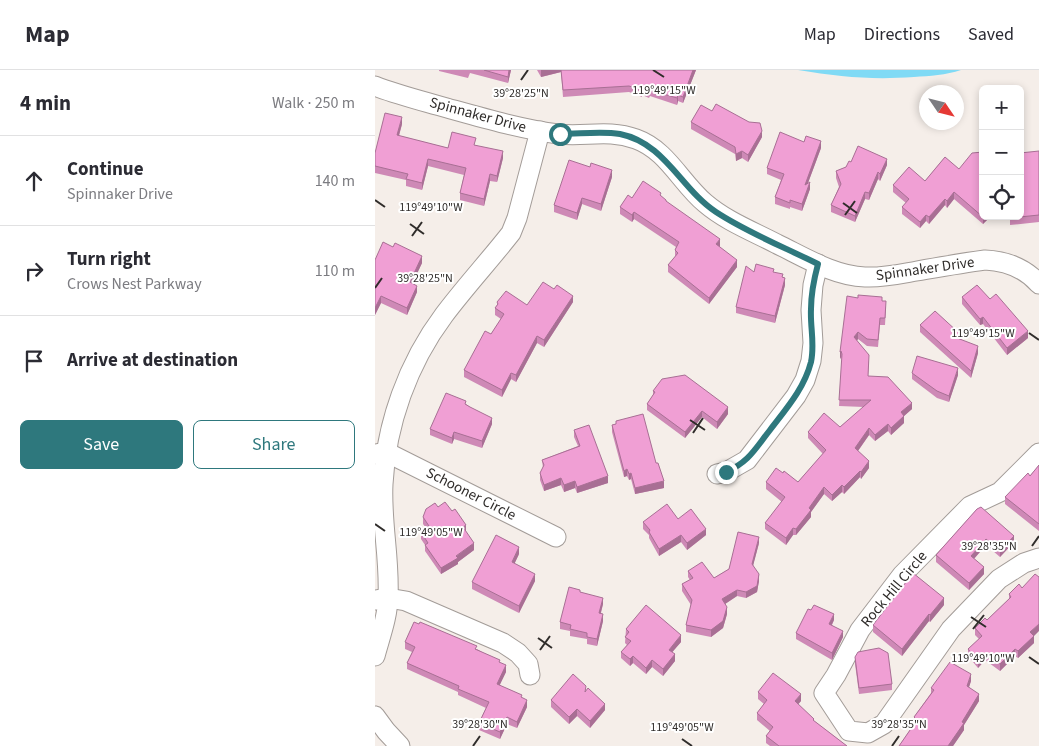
<!DOCTYPE html>
<html lang="en">
<head>
<meta charset="utf-8">
<style>
	:root { --surface:#fff; --page:#f7f7f7; --text:#2b2b33; --muted:#7c7c81; --line:#e1e1e2; --accent:#2e787d }
	body { margin:0; font-family:"Source Sans 3",sans-serif; background:var(--page); color:var(--text) }
	.controls { position:absolute; right:15px; top:15px; display:grid; overflow:hidden; border-radius:8px; box-shadow:0 2px 8px #0003 }
	.controls button { width:45px; height:45px; display:grid; place-items:center; padding:0; border:0; border-bottom:1px solid var(--line); background:var(--surface); color:var(--text); font:25px sans-serif }
	.compass { position:absolute; left:544px; top:15px; width:45px; height:45px; border-radius:50%; background:var(--surface); box-shadow:0 2px 8px #0003; rotate:125deg }
	.stop { position:absolute; width:15px; height:15px; margin:-11px; border:4px solid #2e787d; border-radius:50%; background:#fff }
	.stop.end { background:#2e787d; border-color:#fff; box-shadow:0 1px 5px #0008 }
	.list { margin:0; padding:0; list-style:none }
	h2 { display:flex; justify-content:space-between; align-items:center; height:65px; margin:0; padding:0 20px; font-size:21px }
	h2 small { font-size:16px; font-weight:400; color:var(--muted) }
	.list li { display:grid; grid-template-columns:32px 1fr auto; gap:15px; align-items:center; box-sizing:border-box; height:90px; padding:0 20px; border-top:1px solid var(--line) }
	.list b { display:block; font-size:19px; white-space:nowrap }
	.list p { margin:0; font-size:16px; white-space:nowrap; color:var(--muted) }
	.list em { font-size:16px; font-style:normal; color:var(--muted) }
	.actions { display:flex; gap:10px; padding:15px 20px }
	.actions a { flex:1; padding:11px 0; border:1px solid var(--accent); border-radius:8px; text-align:center; font-size:18px; color:var(--accent) }
	.actions .main { background:var(--accent); color:#fff }
	.icon { flex:none; width:28px; height:28px; fill:none; stroke:currentColor; stroke-width:2; stroke-linecap:round; stroke-linejoin:round }
	.map { position:relative; flex:none; width:664px; height:676px; overflow:hidden }
	header { display:flex; align-items:center; gap:30px; box-sizing:border-box; height:70px; padding:0 25px; background:var(--surface); border-bottom:1px solid var(--line) }
	header strong { font-size:24px }
	nav { display:flex; gap:28px; margin-inline-start:auto; font-size:18px }
	main { display:flex }
	aside { flex:1; background:var(--surface) }
	.map>svg:first-child { display:block }
	.water { fill:#80daf5 }
	.lines { fill:none; stroke-linecap:round; stroke-linejoin:round }
	.minor-casing { stroke:#a39c98; stroke-width:21 }
	.minor { stroke:#fff; stroke-width:19 }
	.wall { fill:#ce89b6 }
	.shaded-wall { fill:#a86f94 }
	.building { fill:#f09fd4; stroke:#a86f94 }
	.route { stroke:#2e787d; stroke-width:6 }
	.ticks { fill:none; stroke:#302d2b; stroke-width:2 }
	.labels { text-anchor:middle; dominant-baseline:central; stroke-width:4; stroke-linejoin:round; paint-order:stroke }
	.street-label { font-size:15px; fill:#302d2b; stroke:#fff }
	.ticks-label { font-size:12px; text-anchor:middle; fill:#302d2b; stroke:#fff; stroke-width:4; stroke-linejoin:round; paint-order:stroke }
</style>
</head>
<body>
<header>
<strong>Map</strong>
<nav><a>Map</a><a>Directions</a><a>Saved</a></nav>
</header>
<main>
<aside>
<h2>4 min<small>Walk · 250 m</small></h2>
<ul class="list">
<li><svg class="icon" aria-label="ahead" viewBox="0 0 24 24"><path d="M12 20V5M6 11l6-6 6 6"/></svg><div><b>Continue</b><p>Spinnaker Drive</p></div><em>140 m</em></li>
<li><svg class="icon" aria-label="right" viewBox="0 0 24 24"><path d="M7 20v-9h11M14 6l5 5-5 5"/></svg><div><b>Turn right</b><p>Crows Nest Parkway</p></div><em>110 m</em></li>
<li><svg class="icon" aria-label="arrive" viewBox="0 0 24 24"><path d="M6 21V4h12l-3 4 3 4H6"/></svg><div><b>Arrive at destination</b></div></li>
</ul>
<div class="actions"><a class="main">Save</a><a>Share</a></div>
</aside>
<div class="map">
<svg width="664" height="676" viewBox="0 0 664 676">
	<rect width="100%" height="100%" fill="#f5eee9"/>
	<path class="water" d="M 423,0 L 586,0 C 571,5 555,6 539,7 C 497,10 465,7 423,0 Z"/>
	<g class="lines">
		<defs>
			<g id="minor">
				<path d="M 0,16 C 23,25 48,31 72,38 C 108,48 146,59 183,64 C 211,67 233,59 261,69 C 292,80 306,113 330,133 C 351,151 377,161 402,174 C 429,187 459,206 490,207 C 508,208 525,204 542,201 C 565,197 587,193 610,190 C 631,191 649,197 664,214"/>
				<path d="M 664,383 L 625,422 L 595,436 L 527,505 L 485,560 L 461,605 L 449,623 L 474,661 L 493,663 L 509,654 L 576,559 L 624,509 L 649,493 L 664,488"/>
				<path d="M 1,384 L 11,382 L 181,467"/>
				<path d="M 342,404 L 351,402 L 372,390 L 421,326 L 430,310 L 436,291 L 438,273 L 436,240 L 438,215 L 443,194"/>
				<path d="M 0,530 L 13,528 L 31,531 L 128,573 L 143,583 L 153,594 L 155,605"/>
				<path d="M 0,586 C 5,567 13,546 13,527 C 15,489 6,452 8,414 C 11,354 33,293 69,245 C 90,217 114,191 136,163 L 142,148 L 165,61"/>
				<path d="M 0,646 L 11,661 L 25,676"/>
			</g>
		</defs>
		<use href="#minor" class="minor-casing"/>
		<use href="#minor" class="minor"/>
	</g>
	<g class="wall">
		<path d="M 64,0 L 136,0 L 133,13 L 95,3 L 93,8 L 64,1 Z"/>
		<path d="M 162,0 L 321,0 L 308,33 L 303,31 L 302,35 L 275,26 L 274,28 L 267,25 L 267,27 L 254,22 L 188,27 L 186,2 L 166,7 Z"/>
		<path d="M 337,41 L 387,67 L 373,92 L 367,88 L 361,91 L 360,84 L 316,59 L 316,52 Z"/>
		<path d="M 27,54 L 24,66 L 73,78 L 101,75 L 128,88 L 122,112 L 115,111 L 109,136 L 85,130 L 85,123 L 89,105 L 53,96 L 47,120 L 31,116 L 31,110 L 0,103 L 0,83 Z"/>
		<path d="M 446,78 L 433,113 L 435,119 L 427,141 L 415,137 L 415,139 L 400,134 L 400,127 L 406,110 L 392,104 L 392,98 Z"/>
		<path d="M 664,81 L 664,152 L 635,155 L 635,146 L 645,146 Z"/>
		<path d="M 570,87 L 608,146 L 616,146 L 608,154 L 579,129 L 572,138 L 570,135 L 554,154 L 551,151 L 545,158 L 527,144 L 527,137 L 531,133 L 518,122 L 518,115 L 550,111 Z"/>
		<path d="M 476,92 L 512,95 L 505,111 L 503,109 L 494,130 L 490,129 L 480,152 L 456,142 L 456,135 L 464,117 L 461,108 L 461,101 L 471,97 Z"/>
		<path d="M 237,107 L 226,141 L 207,134 L 202,150 L 179,142 L 179,135 Z"/>
		<path d="M 286,126 L 291,132 L 344,176 L 362,197 L 334,234 L 293,202 L 293,195 L 300,187 L 300,180 L 301,177 L 259,149 L 257,152 L 245,144 L 245,137 L 257,128 Z"/>
		<path d="M 8,172 L 47,193 L 37,213 L 42,222 L 32,245 L 6,233 L 0,245 Z"/>
		<path d="M 379,202 L 408,207 L 410,215 L 400,253 L 361,243 L 361,237 Z"/>
		<path d="M 587,227 L 653,268 L 632,285 L 608,254 L 605,255 L 587,234 Z"/>
		<path d="M 507,231 L 511,238 L 510,255 L 505,255 L 503,277 L 492,276 L 483,269 L 482,271 L 494,292 L 493,306 L 537,339 L 529,346 L 529,353 L 516,365 L 513,361 L 500,371 L 494,365 L 483,381 L 494,398 L 486,409 L 485,407 L 469,424 L 467,422 L 457,431 L 449,424 L 436,442 L 436,447 L 421,465 L 418,465 L 411,475 L 390,459 L 390,453 L 407,432 L 391,419 L 391,412 L 408,403 L 423,412 L 448,384 L 433,368 L 433,362 L 465,357 L 489,337 L 464,336 L 467,289 L 466,287 L 465,289 L 465,282 Z"/>
		<path d="M 122,232 L 152,235 L 198,232 L 169,277 L 162,273 L 141,312 L 136,309 L 127,327 L 89,307 L 89,300 L 116,264 L 126,249 L 120,245 L 120,238 L 122,235 Z"/>
		<path d="M 545,255 L 584,268 L 603,283 L 596,308 L 545,262 Z"/>
		<path d="M 537,303 L 583,305 L 574,332 L 562,328 L 537,309 Z"/>
		<path d="M 278,321 L 353,344 L 342,359 L 327,347 L 310,368 L 272,340 L 272,334 L 278,326 Z"/>
		<path d="M 91,334 L 117,354 L 107,378 L 79,369 L 77,374 L 55,365 L 55,359 Z"/>
		<path d="M 237,355 L 281,393 L 289,418 L 260,424 L 256,409 L 254,410 L 252,406 L 249,407 L 237,362 Z"/>
		<path d="M 199,360 L 233,413 L 202,423 L 200,418 L 189,422 L 186,415 L 169,421 L 165,410 L 165,403 L 168,398 L 167,390 L 203,376 L 199,367 Z"/>
		<path d="M 664,395 L 664,461 L 630,434 L 630,427 L 655,406 Z"/>
		<path d="M 63,437 L 91,462 L 99,480 L 83,492 L 83,494 L 66,504 L 50,481 L 50,475 L 46,469 L 46,462 L 51,458 L 48,454 L 48,447 Z"/>
		<path d="M 602,439 L 639,472 L 625,487 L 611,475 L 599,489 L 609,504 L 594,520 L 561,492 L 561,485 Z"/>
		<path d="M 303,449 L 331,465 L 312,480 L 306,472 L 284,486 L 274,468 L 274,465 L 268,459 L 268,452 Z"/>
		<path d="M 384,473 L 378,495 L 384,511 L 382,522 L 371,528 L 362,526 L 350,534 L 352,544 L 348,558 L 336,567 L 311,562 L 311,555 L 316,535 L 307,521 L 307,514 L 315,510 L 313,507 L 313,501 L 339,508 L 354,499 Z"/>
		<path d="M 144,484 L 139,494 L 160,511 L 144,543 L 97,519 L 97,512 Z"/>
		<path d="M 644,514 L 659,566 L 659,573 L 643,588 L 640,586 L 625,601 L 610,590 L 603,598 L 593,586 L 593,579 L 604,569 L 600,565 L 600,558 L 612,550 L 634,529 L 634,524 Z"/>
		<path d="M 205,522 L 228,534 L 226,543 L 228,551 L 222,576 L 212,574 L 212,569 L 195,566 L 195,561 L 185,559 L 185,552 Z"/>
		<path d="M 569,535 L 555,552 L 554,551 L 527,586 L 498,562 L 498,555 Z"/>
		<path d="M 459,550 L 457,555 L 468,567 L 457,590 L 421,569 L 421,563 Z"/>
		<path d="M 251,559 L 306,572 L 297,582 L 300,591 L 288,606 L 277,597 L 271,604 L 258,593 L 255,596 L 246,588 L 246,582 L 252,575 L 250,573 Z"/>
		<path d="M 30,572 L 102,579 L 125,593 L 131,602 L 124,615 L 147,628 L 152,637 L 142,658 L 132,654 L 125,669 L 104,660 L 104,653 L 111,638 L 83,625 L 83,622 L 32,599 L 32,593 L 37,582 L 30,579 Z"/>
		<path d="M 480,587 L 517,614 L 517,620 L 484,624 L 480,594 Z"/>
		<path d="M 596,611 L 594,617 L 604,631 L 589,655 L 589,660 L 578,676 L 524,676 L 539,654 L 539,647 L 556,623 L 556,618 Z"/>
		<path d="M 211,621 L 230,640 L 215,658 L 202,646 L 194,654 L 176,637 L 176,630 Z"/>
		<path d="M 383,622 L 426,631 L 423,634 L 439,651 L 472,676 L 395,676 L 391,673 L 391,666 L 395,661 L 382,650 L 382,643 L 389,634 L 383,629 Z"/>
	</g>
	<g class="shaded-wall">
		<path d="M 134,0 L 136,0 L 133,13 L 133,7 Z"/>
		<path d="M 166,0 L 186,0 L 186,2 L 166,7 Z"/>
		<path d="M 318,0 L 321,0 L 308,33 L 308,27 Z"/>
		<path d="M 303,25 L 303,31 L 302,35 L 302,28 Z"/>
		<path d="M 27,47 L 27,54 L 22,72 L 22,65 Z"/>
		<path d="M 387,61 L 387,67 L 373,92 L 373,85 Z"/>
		<path d="M 446,71 L 446,78 L 430,121 L 430,115 Z"/>
		<path d="M 128,81 L 128,88 L 122,112 L 122,106 Z"/>
		<path d="M 367,81 L 367,88 L 361,91 L 361,84 Z"/>
		<path d="M 53,89 L 53,96 L 47,120 L 47,113 Z"/>
		<path d="M 512,89 L 512,95 L 505,111 L 505,104 Z"/>
		<path d="M 237,100 L 237,107 L 226,141 L 226,134 Z"/>
		<path d="M 503,102 L 503,109 L 494,130 L 494,123 Z"/>
		<path d="M 115,104 L 115,111 L 109,136 L 109,129 Z"/>
		<path d="M 435,112 L 435,119 L 427,141 L 427,134 Z"/>
		<path d="M 490,122 L 490,129 L 480,152 L 480,146 Z"/>
		<path d="M 579,122 L 579,129 L 572,138 L 572,131 Z"/>
		<path d="M 207,128 L 207,134 L 202,150 L 202,143 Z"/>
		<path d="M 570,129 L 570,135 L 554,154 L 554,147 Z"/>
		<path d="M 259,142 L 259,149 L 257,152 L 257,145 Z"/>
		<path d="M 551,145 L 551,151 L 545,158 L 545,152 Z"/>
		<path d="M 609,146 L 616,146 L 608,154 L 608,147 Z"/>
		<path d="M 345,169 L 345,176 L 341,181 L 341,174 Z"/>
		<path d="M 47,186 L 47,193 L 35,219 L 35,212 Z"/>
		<path d="M 362,190 L 362,197 L 334,234 L 334,228 Z"/>
		<path d="M 410,208 L 410,215 L 400,253 L 400,246 Z"/>
		<path d="M 42,216 L 42,222 L 32,245 L 32,238 Z"/>
		<path d="M 6,226 L 6,233 L 0,245 L 0,238 Z"/>
		<path d="M 198,226 L 198,232 L 169,277 L 169,270 Z"/>
		<path d="M 608,247 L 608,254 L 605,255 L 605,249 Z"/>
		<path d="M 653,261 L 653,268 L 632,285 L 632,278 Z"/>
		<path d="M 483,262 L 483,269 L 479,274 L 479,267 Z"/>
		<path d="M 162,266 L 162,273 L 141,312 L 141,305 Z"/>
		<path d="M 603,276 L 603,283 L 596,308 L 596,301 Z"/>
		<path d="M 466,281 L 466,287 L 465,289 L 465,282 Z"/>
		<path d="M 583,298 L 583,305 L 574,332 L 574,326 Z"/>
		<path d="M 136,303 L 136,309 L 127,327 L 127,320 Z"/>
		<path d="M 537,333 L 537,339 L 529,346 L 529,353 L 516,365 L 516,358 L 526,342 Z"/>
		<path d="M 353,337 L 353,344 L 342,359 L 342,352 Z"/>
		<path d="M 327,341 L 327,347 L 310,368 L 310,362 Z"/>
		<path d="M 117,348 L 117,354 L 107,378 L 107,371 Z"/>
		<path d="M 513,354 L 513,361 L 500,371 L 500,365 Z"/>
		<path d="M 494,358 L 494,365 L 480,385 L 480,378 Z"/>
		<path d="M 79,362 L 79,369 L 77,374 L 77,368 Z"/>
		<path d="M 494,391 L 494,398 L 486,409 L 486,402 Z"/>
		<path d="M 252,399 L 252,406 L 249,407 L 249,401 Z"/>
		<path d="M 485,401 L 485,407 L 469,424 L 469,417 Z"/>
		<path d="M 256,403 L 256,409 L 254,410 L 254,404 Z"/>
		<path d="M 233,406 L 233,413 L 202,423 L 202,417 Z"/>
		<path d="M 186,408 L 186,415 L 169,421 L 169,415 Z"/>
		<path d="M 200,411 L 200,418 L 189,422 L 189,415 Z"/>
		<path d="M 289,411 L 289,418 L 260,424 L 260,418 Z"/>
		<path d="M 467,415 L 467,422 L 457,431 L 457,425 Z"/>
		<path d="M 449,417 L 449,424 L 436,442 L 436,447 L 421,465 L 421,459 L 434,438 Z"/>
		<path d="M 91,455 L 91,462 L 88,457 Z"/>
		<path d="M 418,458 L 418,465 L 411,475 L 411,468 Z"/>
		<path d="M 331,459 L 331,465 L 312,480 L 312,473 Z"/>
		<path d="M 306,465 L 306,472 L 284,486 L 284,479 Z"/>
		<path d="M 639,466 L 639,472 L 625,487 L 625,481 Z"/>
		<path d="M 384,467 L 384,473 L 377,500 L 377,494 Z"/>
		<path d="M 611,469 L 611,475 L 596,492 L 596,486 Z"/>
		<path d="M 99,473 L 99,480 L 83,492 L 83,494 L 66,504 L 66,498 Z"/>
		<path d="M 144,477 L 144,484 L 137,499 L 137,492 Z"/>
		<path d="M 609,497 L 609,504 L 594,520 L 594,513 Z"/>
		<path d="M 160,504 L 160,511 L 144,543 L 144,536 Z"/>
		<path d="M 384,504 L 384,511 L 382,522 L 371,528 L 371,522 Z"/>
		<path d="M 362,520 L 362,526 L 347,536 L 347,529 Z"/>
		<path d="M 228,528 L 228,534 L 224,549 L 224,543 Z"/>
		<path d="M 569,528 L 569,535 L 555,552 L 555,545 Z"/>
		<path d="M 352,537 L 352,544 L 348,558 L 336,567 L 336,560 Z"/>
		<path d="M 228,544 L 228,551 L 222,576 L 222,569 Z"/>
		<path d="M 459,544 L 459,550 L 454,560 L 454,554 Z"/>
		<path d="M 554,544 L 554,551 L 527,586 L 527,579 Z"/>
		<path d="M 664,554 L 664,561 L 659,566 L 659,573 L 643,588 L 643,581 L 655,562 Z"/>
		<path d="M 468,561 L 468,567 L 457,590 L 457,583 Z"/>
		<path d="M 306,565 L 306,572 L 294,586 L 294,580 Z"/>
		<path d="M 640,579 L 640,586 L 625,601 L 625,594 Z"/>
		<path d="M 300,584 L 300,591 L 288,606 L 288,599 Z"/>
		<path d="M 610,584 L 610,590 L 603,598 L 603,591 Z"/>
		<path d="M 258,586 L 258,593 L 255,596 L 255,589 Z"/>
		<path d="M 277,590 L 277,597 L 271,604 L 271,598 Z"/>
		<path d="M 131,595 L 131,602 L 122,621 L 122,614 Z"/>
		<path d="M 596,604 L 596,611 L 592,623 L 592,616 Z"/>
		<path d="M 426,624 L 426,631 L 420,638 L 420,631 Z"/>
		<path d="M 604,624 L 604,631 L 589,655 L 589,660 L 578,676 L 573,676 L 587,652 Z"/>
		<path d="M 152,630 L 152,637 L 142,658 L 142,652 Z"/>
		<path d="M 230,634 L 230,640 L 215,658 L 215,651 Z"/>
		<path d="M 202,639 L 202,646 L 194,654 L 194,647 Z"/>
		<path d="M 132,647 L 132,654 L 125,669 L 125,662 Z"/>
	</g>
	<g class="building">
		<path d="M 109,0 L 134,0 L 133,7 Z"/>
		<path d="M 186,0 L 318,0 L 308,27 L 303,25 L 302,28 L 275,20 L 274,21 L 267,19 L 267,20 L 254,16 L 188,20 Z"/>
		<path d="M 341,34 L 374,52 L 385,53 L 387,61 L 373,85 L 367,81 L 361,84 L 360,77 L 316,52 L 326,35 L 337,41 Z"/>
		<path d="M 10,43 L 27,47 L 22,65 L 73,78 L 77,62 L 101,68 L 99,75 L 128,81 L 122,106 L 115,104 L 109,129 L 85,123 L 91,98 L 53,89 L 47,113 L 31,109 L 33,104 L 0,96 L 0,83 Z"/>
		<path d="M 405,62 L 429,72 L 431,66 L 446,71 L 430,115 L 435,112 L 427,134 L 415,130 L 415,133 L 400,127 L 409,104 L 392,98 Z"/>
		<path d="M 483,76 L 512,89 L 505,104 L 503,102 L 494,123 L 490,122 L 480,146 L 456,135 L 466,114 L 461,101 L 471,97 L 474,91 L 476,92 Z"/>
		<path d="M 664,81 L 664,145 L 635,148 L 635,146 L 645,146 L 645,83 Z"/>
		<path d="M 608,82 L 608,146 L 609,146 L 608,147 L 579,122 L 572,131 L 570,129 L 554,147 L 551,145 L 545,152 L 527,137 L 534,129 L 518,115 L 534,97 L 550,111 L 570,87 L 584,99 L 597,83 Z"/>
		<path d="M 194,90 L 215,97 L 216,93 L 237,100 L 226,134 L 207,128 L 202,143 L 179,135 Z"/>
		<path d="M 268,111 L 286,123 L 285,125 L 291,130 L 291,131 L 345,169 L 341,174 L 362,190 L 334,228 L 293,195 L 303,183 L 300,180 L 304,172 L 259,142 L 257,145 L 245,137 L 253,125 L 257,128 Z"/>
		<path d="M 8,172 L 18,177 L 20,173 L 47,186 L 35,212 L 42,216 L 32,238 L 6,226 L 0,238 L 0,190 Z"/>
		<path d="M 381,194 L 399,199 L 398,202 L 408,204 L 407,207 L 410,208 L 400,246 L 361,237 L 371,196 L 379,202 Z"/>
		<path d="M 168,212 L 179,219 L 182,215 L 198,226 L 169,270 L 162,266 L 141,305 L 136,303 L 127,320 L 89,300 L 110,261 L 116,264 L 129,244 L 120,238 L 123,234 L 122,232 L 131,221 L 152,235 Z"/>
		<path d="M 602,215 L 615,229 L 621,224 L 653,261 L 632,278 L 608,247 L 605,249 L 587,227 Z"/>
		<path d="M 483,225 L 507,227 L 507,231 L 511,231 L 510,248 L 505,248 L 503,270 L 492,269 L 483,262 L 479,267 L 494,285 L 493,306 L 513,307 L 537,333 L 526,342 L 529,346 L 516,358 L 513,354 L 500,365 L 494,358 L 480,378 L 494,391 L 486,402 L 485,401 L 469,417 L 467,415 L 457,425 L 449,417 L 434,438 L 436,440 L 421,459 L 418,458 L 411,468 L 390,453 L 410,427 L 391,412 L 401,398 L 408,403 L 409,401 L 423,412 L 451,380 L 433,362 L 449,343 L 465,357 L 496,330 L 464,330 L 467,284 L 466,281 L 465,282 L 472,226 L 483,228 Z"/>
		<path d="M 560,241 L 584,263 L 582,268 L 603,276 L 596,301 L 545,255 Z"/>
		<path d="M 542,286 L 583,298 L 574,326 L 562,321 L 537,303 Z"/>
		<path d="M 310,305 L 353,337 L 342,352 L 327,341 L 310,362 L 272,334 L 280,322 L 278,321 L 287,309 Z"/>
		<path d="M 71,323 L 91,331 L 90,334 L 95,337 L 117,348 L 107,371 L 79,362 L 77,368 L 55,359 Z"/>
		<path d="M 268,344 L 281,393 L 283,393 L 289,411 L 260,418 L 256,403 L 254,404 L 252,399 L 249,401 L 237,355 L 241,354 L 241,351 Z"/>
		<path d="M 214,355 L 233,406 L 202,417 L 200,411 L 189,415 L 186,408 L 169,415 L 165,403 L 169,395 L 167,390 L 205,376 L 199,360 Z"/>
		<path d="M 664,395 L 664,454 L 630,427 L 653,403 L 655,406 Z"/>
		<path d="M 70,432 L 77,441 L 80,439 L 91,455 L 88,457 L 99,473 L 81,486 L 83,488 L 66,498 L 50,475 L 53,473 L 46,462 L 54,456 L 48,447 L 51,439 L 60,433 L 63,437 Z"/>
		<path d="M 292,434 L 303,449 L 316,439 L 331,459 L 312,473 L 306,465 L 284,479 L 274,462 L 275,460 L 268,452 Z"/>
		<path d="M 606,437 L 639,466 L 625,481 L 611,469 L 596,486 L 609,497 L 594,513 L 561,485 L 602,439 Z"/>
		<path d="M 363,462 L 384,467 L 377,494 L 384,504 L 382,516 L 371,522 L 362,520 L 347,529 L 352,537 L 348,551 L 336,560 L 311,555 L 317,530 L 307,514 L 318,508 L 313,501 L 327,492 L 339,508 L 354,499 Z"/>
		<path d="M 121,465 L 144,477 L 137,492 L 160,504 L 144,536 L 97,512 Z"/>
		<path d="M 538,503 L 569,528 L 555,545 L 554,544 L 527,579 L 498,555 Z"/>
		<path d="M 660,504 L 664,507 L 664,554 L 655,562 L 659,566 L 643,581 L 640,579 L 625,594 L 610,584 L 603,591 L 593,579 L 607,566 L 600,558 L 610,548 L 612,550 L 636,527 L 634,524 L 644,514 L 647,518 Z"/>
		<path d="M 194,517 L 205,520 L 205,522 L 228,528 L 224,543 L 228,544 L 222,569 L 212,567 L 212,563 L 195,559 L 196,555 L 185,552 Z"/>
		<path d="M 271,535 L 306,565 L 294,580 L 300,584 L 288,599 L 277,590 L 271,598 L 258,586 L 255,589 L 246,582 L 256,571 L 250,567 L 254,562 L 251,559 Z"/>
		<path d="M 439,535 L 459,544 L 454,554 L 468,561 L 457,583 L 421,563 L 433,539 L 436,540 Z"/>
		<path d="M 39,552 L 44,554 L 45,552 L 102,576 L 100,579 L 125,590 L 124,592 L 131,595 L 122,614 L 147,625 L 146,627 L 152,630 L 142,652 L 132,647 L 125,662 L 104,653 L 114,632 L 83,619 L 84,616 L 32,593 L 40,577 L 30,572 Z"/>
		<path d="M 504,578 L 513,583 L 517,614 L 484,618 L 480,587 L 483,582 Z"/>
		<path d="M 575,592 L 596,604 L 592,616 L 604,624 L 587,652 L 589,653 L 573,676 L 524,676 L 542,650 L 539,647 L 559,620 L 556,618 Z"/>
		<path d="M 398,603 L 426,624 L 420,631 L 439,649 L 438,650 L 472,676 L 404,676 L 391,666 L 398,657 L 382,643 L 392,630 L 383,622 Z"/>
		<path d="M 198,604 L 211,616 L 210,622 L 213,618 L 230,634 L 215,651 L 202,639 L 194,647 L 176,630 Z"/>
	</g>
	<g class="lines">
		<path class="route" d="M 185,64 C 205,64 226,61 245,64 C 290,73 306,119 341,142 C 373,163 409,177 443,194 C 439,209 436,223 436,239 C 435,257 440,274 436,292 C 429,319 411,339 395,360 C 380,379 374,392 351,402"/>
	</g>
	<path class="ticks" d="M 278,0 L 289,7M 146,10 L 153,0M 0,130 L 10,137M 468,133 L 482,143M 470,145 L 480,131M 35,154 L 49,164M 37,166 L 47,152M 0,218 L 7,208M 654,263 L 664,270M 315,350 L 330,360M 318,363 L 328,348M 0,454 L 10,461M 657,476 L 664,466M 596,547 L 611,557M 598,559 L 609,545M 163,568 L 177,578M 165,580 L 175,566M 654,587 L 664,594M 307,669 L 317,676M 98,676 L 105,666M 517,676 L 524,666"/>
	<g class="labels">
		<g class="street-label">
			<text transform="translate(103 45) rotate(15)">Spinnaker Drive</text>
			<text transform="translate(550 199) rotate(-8)">Spinnaker Drive</text>
			<text transform="translate(96 424) rotate(27)">Schooner Circle</text>
			<text transform="translate(519 519) rotate(-50)">Rock Hill Circle</text>
		</g>
	</g>
	<g class="ticks-label">
		<text x="289" y="24">119°49'15"W</text>
		<text x="146" y="27">39°28'25"N</text>
		<text x="56" y="141">119°49'10"W</text>
		<text x="50" y="212">39°28'25"N</text>
		<text x="608" y="267">119°49'15"W</text>
		<text x="56" y="466">119°49'05"W</text>
		<text x="614" y="480">39°28'35"N</text>
		<text x="608" y="592">119°49'10"W</text>
		<text x="105" y="658">39°28'30"N</text>
		<text x="524" y="658">39°28'35"N</text>
		<text x="307" y="661">119°49'05"W</text>
	</g>
</svg>
<div class="controls">
<button>+</button>
<button>−</button>
<button><svg class="icon" aria-label="locate" viewBox="0 0 24 24"><circle cx="12" cy="12" r="6"/><path d="M12 2v4M12 18v4M2 12h4M18 12h4"/></svg></button>
</div>
<svg class="compass" viewBox="-18 -18 36 36"><path d="M0-13l5 13h-10z" fill="#e53935"/><path d="M0 13l5-13h-10z" fill="#7c7c81"/></svg>
<div class="stop" style="left:185px;top:64px"></div>
<div class="stop end" style="left:351px;top:402px"></div>
</div>
</main>
</body>
</html>
